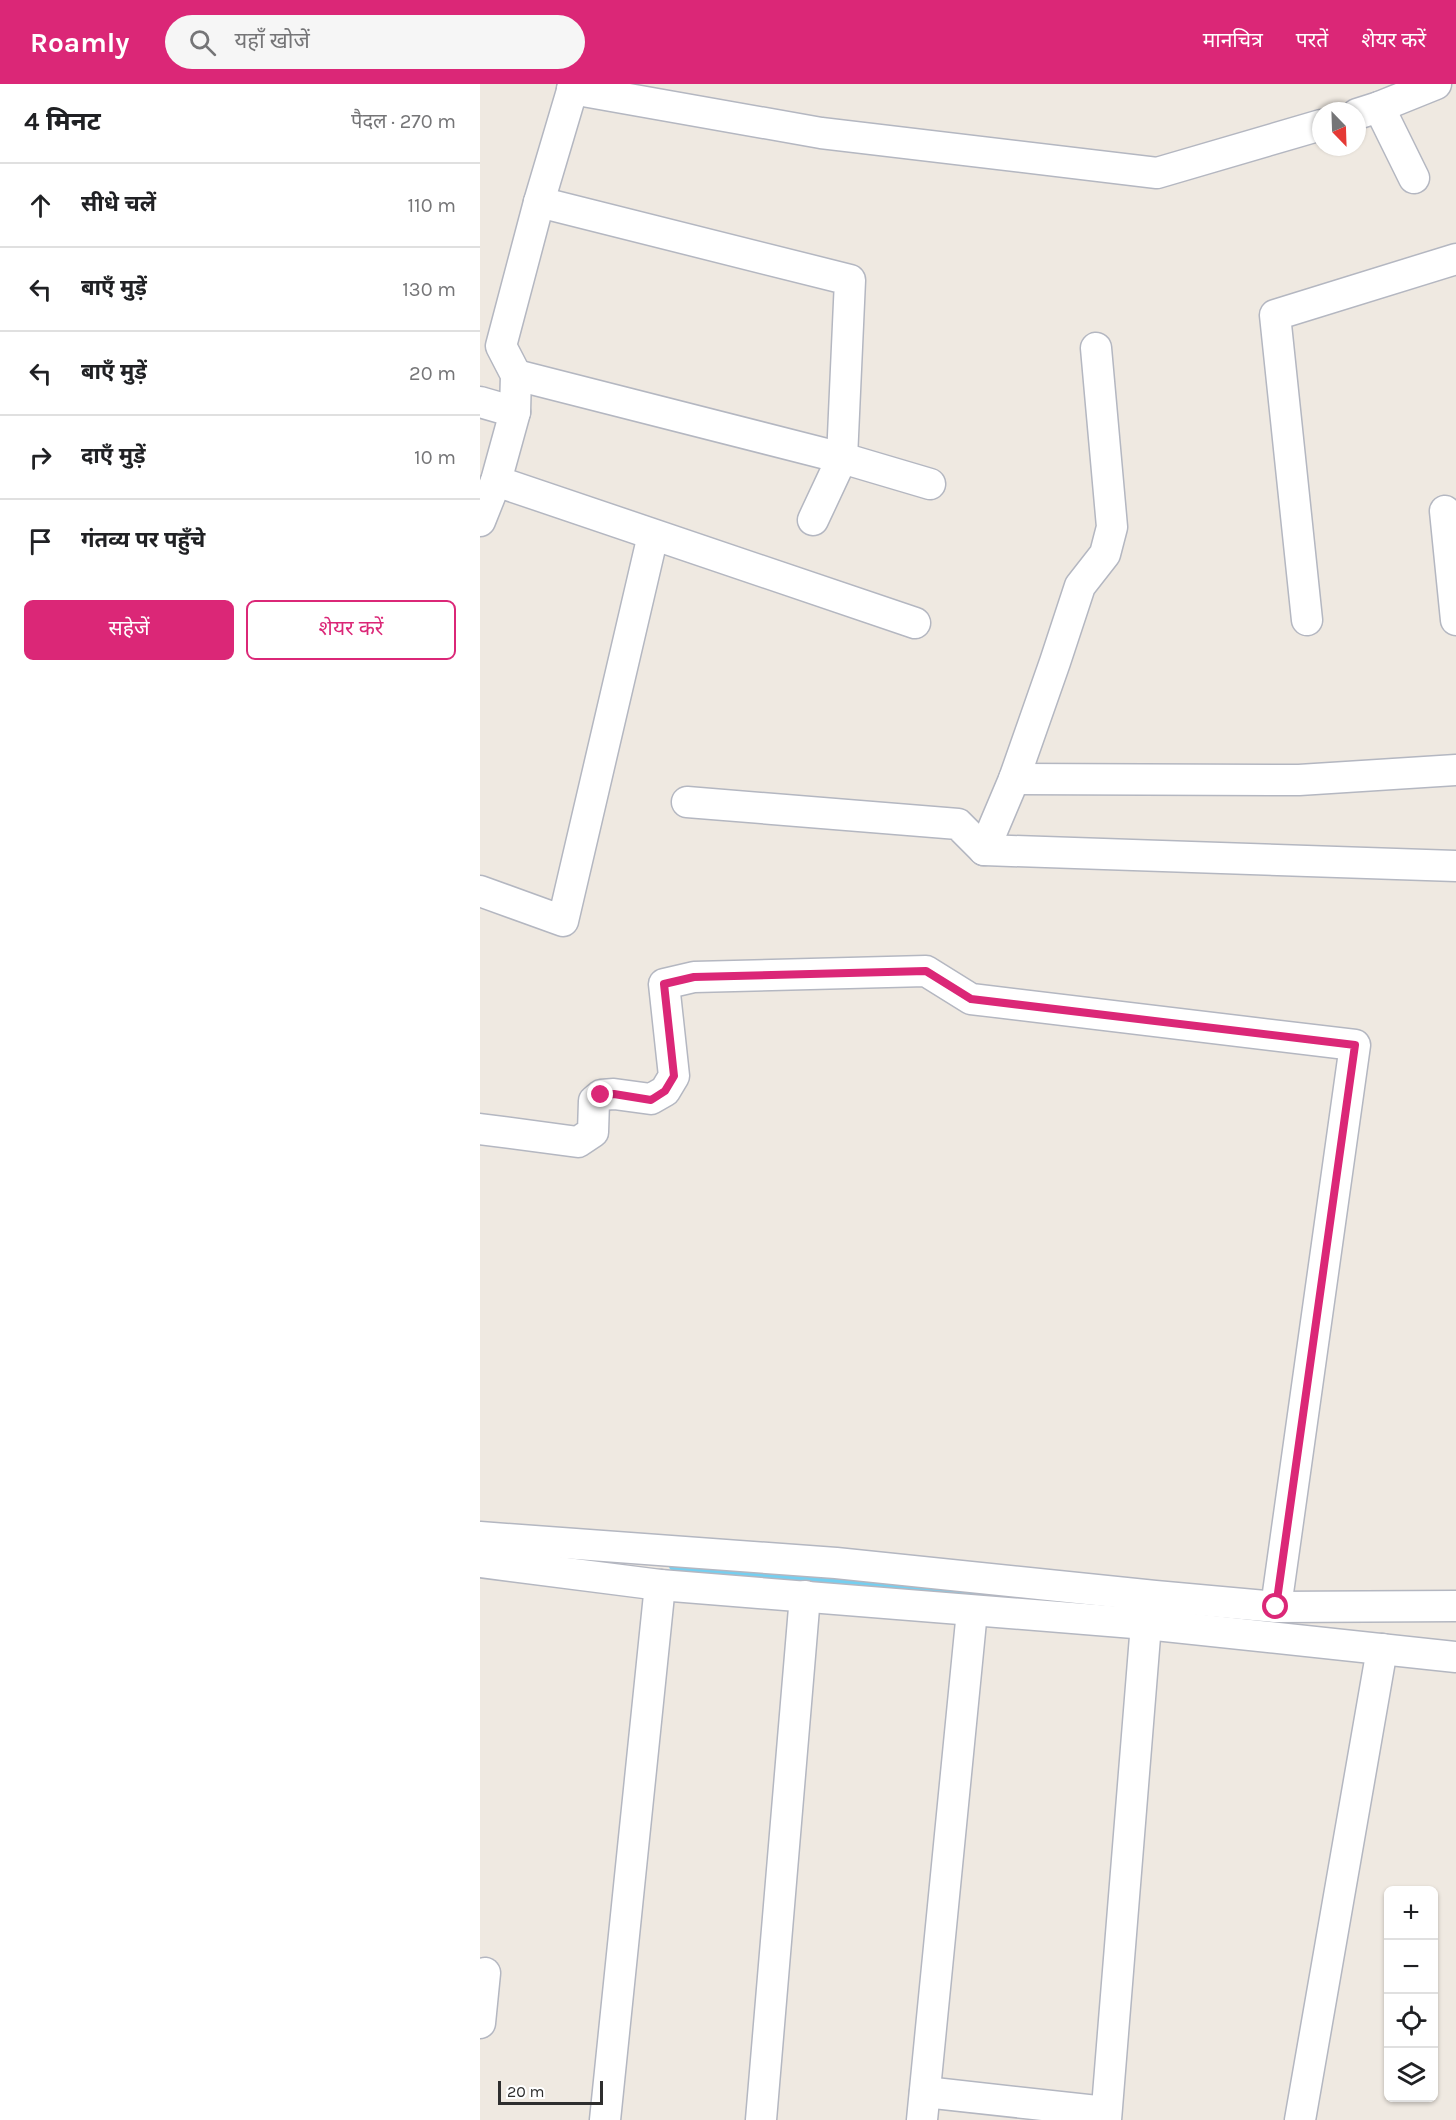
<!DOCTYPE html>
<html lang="hi">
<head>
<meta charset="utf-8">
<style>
	:root { --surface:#fff; --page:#f6f6f6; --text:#202124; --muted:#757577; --line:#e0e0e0; --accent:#db2777 }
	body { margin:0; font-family:Karla,"Noto Sans Devanagari",sans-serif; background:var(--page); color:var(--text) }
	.controls { position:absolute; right:18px; bottom:18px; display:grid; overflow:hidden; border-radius:9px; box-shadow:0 2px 4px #0004 }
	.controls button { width:54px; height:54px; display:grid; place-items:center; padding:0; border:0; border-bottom:2px solid var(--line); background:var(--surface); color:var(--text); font:30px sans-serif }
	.compass { position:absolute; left:832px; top:18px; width:54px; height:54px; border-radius:50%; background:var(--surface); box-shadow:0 2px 4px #0004; rotate:157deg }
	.scale { position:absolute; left:18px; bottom:15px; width:105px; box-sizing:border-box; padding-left:6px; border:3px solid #2e2e2e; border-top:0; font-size:16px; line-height:21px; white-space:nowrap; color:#2e2e2e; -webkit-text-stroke:4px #fff; paint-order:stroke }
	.stop { position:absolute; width:18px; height:18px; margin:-14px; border:4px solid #db2777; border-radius:50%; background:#fff }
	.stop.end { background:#db2777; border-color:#fff; box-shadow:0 2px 6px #0008 }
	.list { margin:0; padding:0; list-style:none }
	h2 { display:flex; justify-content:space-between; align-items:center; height:78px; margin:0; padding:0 24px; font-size:26px }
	h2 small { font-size:20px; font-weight:400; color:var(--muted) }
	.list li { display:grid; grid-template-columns:39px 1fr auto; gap:18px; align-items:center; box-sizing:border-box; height:84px; padding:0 24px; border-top:2px solid var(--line) }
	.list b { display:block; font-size:22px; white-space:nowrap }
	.list em { font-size:20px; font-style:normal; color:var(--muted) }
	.actions { display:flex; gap:12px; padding:18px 24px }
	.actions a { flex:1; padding:14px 0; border:2px solid var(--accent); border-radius:9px; text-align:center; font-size:21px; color:var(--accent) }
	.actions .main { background:var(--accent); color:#fff }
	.icon { flex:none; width:33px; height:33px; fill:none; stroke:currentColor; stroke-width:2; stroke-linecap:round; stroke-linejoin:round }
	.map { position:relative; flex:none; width:976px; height:2036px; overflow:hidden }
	header { display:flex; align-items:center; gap:36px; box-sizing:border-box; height:84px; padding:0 30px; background:var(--accent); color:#fff }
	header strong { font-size:28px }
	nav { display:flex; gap:33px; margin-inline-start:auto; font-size:21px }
	.search { width:420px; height:54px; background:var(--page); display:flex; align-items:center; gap:15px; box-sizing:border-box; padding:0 21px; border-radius:33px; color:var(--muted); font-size:22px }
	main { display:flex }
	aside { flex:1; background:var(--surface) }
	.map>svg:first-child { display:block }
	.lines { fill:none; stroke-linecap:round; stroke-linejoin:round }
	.stream { stroke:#75cff0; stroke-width:10 }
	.minor-casing { stroke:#b4b7c1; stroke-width:33 }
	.minor { stroke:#fff; stroke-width:30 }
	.route { stroke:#db2777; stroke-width:8 }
</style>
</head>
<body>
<header>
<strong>Roamly</strong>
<div class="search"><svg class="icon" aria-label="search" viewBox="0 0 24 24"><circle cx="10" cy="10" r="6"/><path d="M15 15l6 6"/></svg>यहाँ खोजें</div>
<nav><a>मानचित्र</a><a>परतें</a><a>शेयर करें</a></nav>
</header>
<main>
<aside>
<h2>4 मिनट<small>पैदल · 270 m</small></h2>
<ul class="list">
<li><svg class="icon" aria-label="ahead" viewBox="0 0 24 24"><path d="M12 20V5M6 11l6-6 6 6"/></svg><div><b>सीधे चलें</b></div><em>110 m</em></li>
<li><svg class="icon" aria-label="left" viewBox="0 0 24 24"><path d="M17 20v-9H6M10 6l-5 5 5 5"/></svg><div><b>बाएँ मुड़ें</b></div><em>130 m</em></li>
<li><svg class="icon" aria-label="left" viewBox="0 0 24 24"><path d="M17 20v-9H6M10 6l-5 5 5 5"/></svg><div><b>बाएँ मुड़ें</b></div><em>20 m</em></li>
<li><svg class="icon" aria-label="right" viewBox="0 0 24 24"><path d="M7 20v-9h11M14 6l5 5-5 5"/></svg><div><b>दाएँ मुड़ें</b></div><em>10 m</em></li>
<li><svg class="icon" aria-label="arrive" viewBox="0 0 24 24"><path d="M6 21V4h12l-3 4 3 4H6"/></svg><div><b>गंतव्य पर पहुँचे</b></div></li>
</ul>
<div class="actions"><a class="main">सहेजें</a><a>शेयर करें</a></div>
</aside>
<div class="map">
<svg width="976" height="2036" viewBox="0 0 976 2036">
	<rect width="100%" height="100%" fill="#efe9e1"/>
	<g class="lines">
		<path class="stream" d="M 194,1482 L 507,1512"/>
		<defs>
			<g id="minor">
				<path d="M 92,5 L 341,49 L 677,89 L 841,41"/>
				<path d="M 899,23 L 956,0"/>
				<path d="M 877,30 L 899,23 L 934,94"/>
				<path d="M 59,118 L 370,196 L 362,374 L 333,436"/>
				<path d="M 36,291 L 362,374 L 450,400"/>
				<path d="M 0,318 L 35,328"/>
				<path d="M 16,397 L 435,539"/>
				<path d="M 965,427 L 976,536"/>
				<path d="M 0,437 L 16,397 L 35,328 L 36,291 L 21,262 L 59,118 L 94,0"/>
				<path d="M 827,536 L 795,231 L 976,175"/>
				<path d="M 534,695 L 819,696 L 976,686"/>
				<path d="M 207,718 L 478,740 L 504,766 L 976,782"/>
				<path d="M 504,766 L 534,695 L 575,578 L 600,502 L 625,470 L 632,443 L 616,264"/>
				<path d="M 0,807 L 83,837 L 173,451"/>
				<path d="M 0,1045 L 98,1058 L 113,1048 L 114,1017 L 121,1011 L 134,1010 L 171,1015 L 185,1007 L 194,992 L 184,900 L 214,893 L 446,887 L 491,915 L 875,961 L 796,1523"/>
				<path d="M 0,1453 L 356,1479 L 675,1512 L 796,1523 L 976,1522"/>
				<path d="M 0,1478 L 180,1501 L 666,1540 L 976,1573"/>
				<path d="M 0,1939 L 5,1889"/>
				<path d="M 445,2008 L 626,2028"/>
				<path d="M 125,2036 L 180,1501"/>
				<path d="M 281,2036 L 325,1512"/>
				<path d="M 442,2036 L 492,1527"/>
				<path d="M 626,2036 L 666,1540"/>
				<path d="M 820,2036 L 902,1565"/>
			</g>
		</defs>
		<use href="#minor" class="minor-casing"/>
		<use href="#minor" class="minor"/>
	</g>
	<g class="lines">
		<path class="route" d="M 121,1011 L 134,1010 L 171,1016 L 185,1007 L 194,992 L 184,900 L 214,893 L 446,887 L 491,915 L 875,961 L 796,1523"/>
	</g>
</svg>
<div class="controls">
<button>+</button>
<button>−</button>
<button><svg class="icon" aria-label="locate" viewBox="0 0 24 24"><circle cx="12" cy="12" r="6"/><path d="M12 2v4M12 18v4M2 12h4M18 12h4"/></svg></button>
<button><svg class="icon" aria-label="layers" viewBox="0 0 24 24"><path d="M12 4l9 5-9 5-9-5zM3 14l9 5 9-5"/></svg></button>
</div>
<svg class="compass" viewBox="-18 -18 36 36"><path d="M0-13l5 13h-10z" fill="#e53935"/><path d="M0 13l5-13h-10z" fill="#757577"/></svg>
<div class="scale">20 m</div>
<div class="stop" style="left:796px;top:1523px"></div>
<div class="stop end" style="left:121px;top:1011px"></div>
</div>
</main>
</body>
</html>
